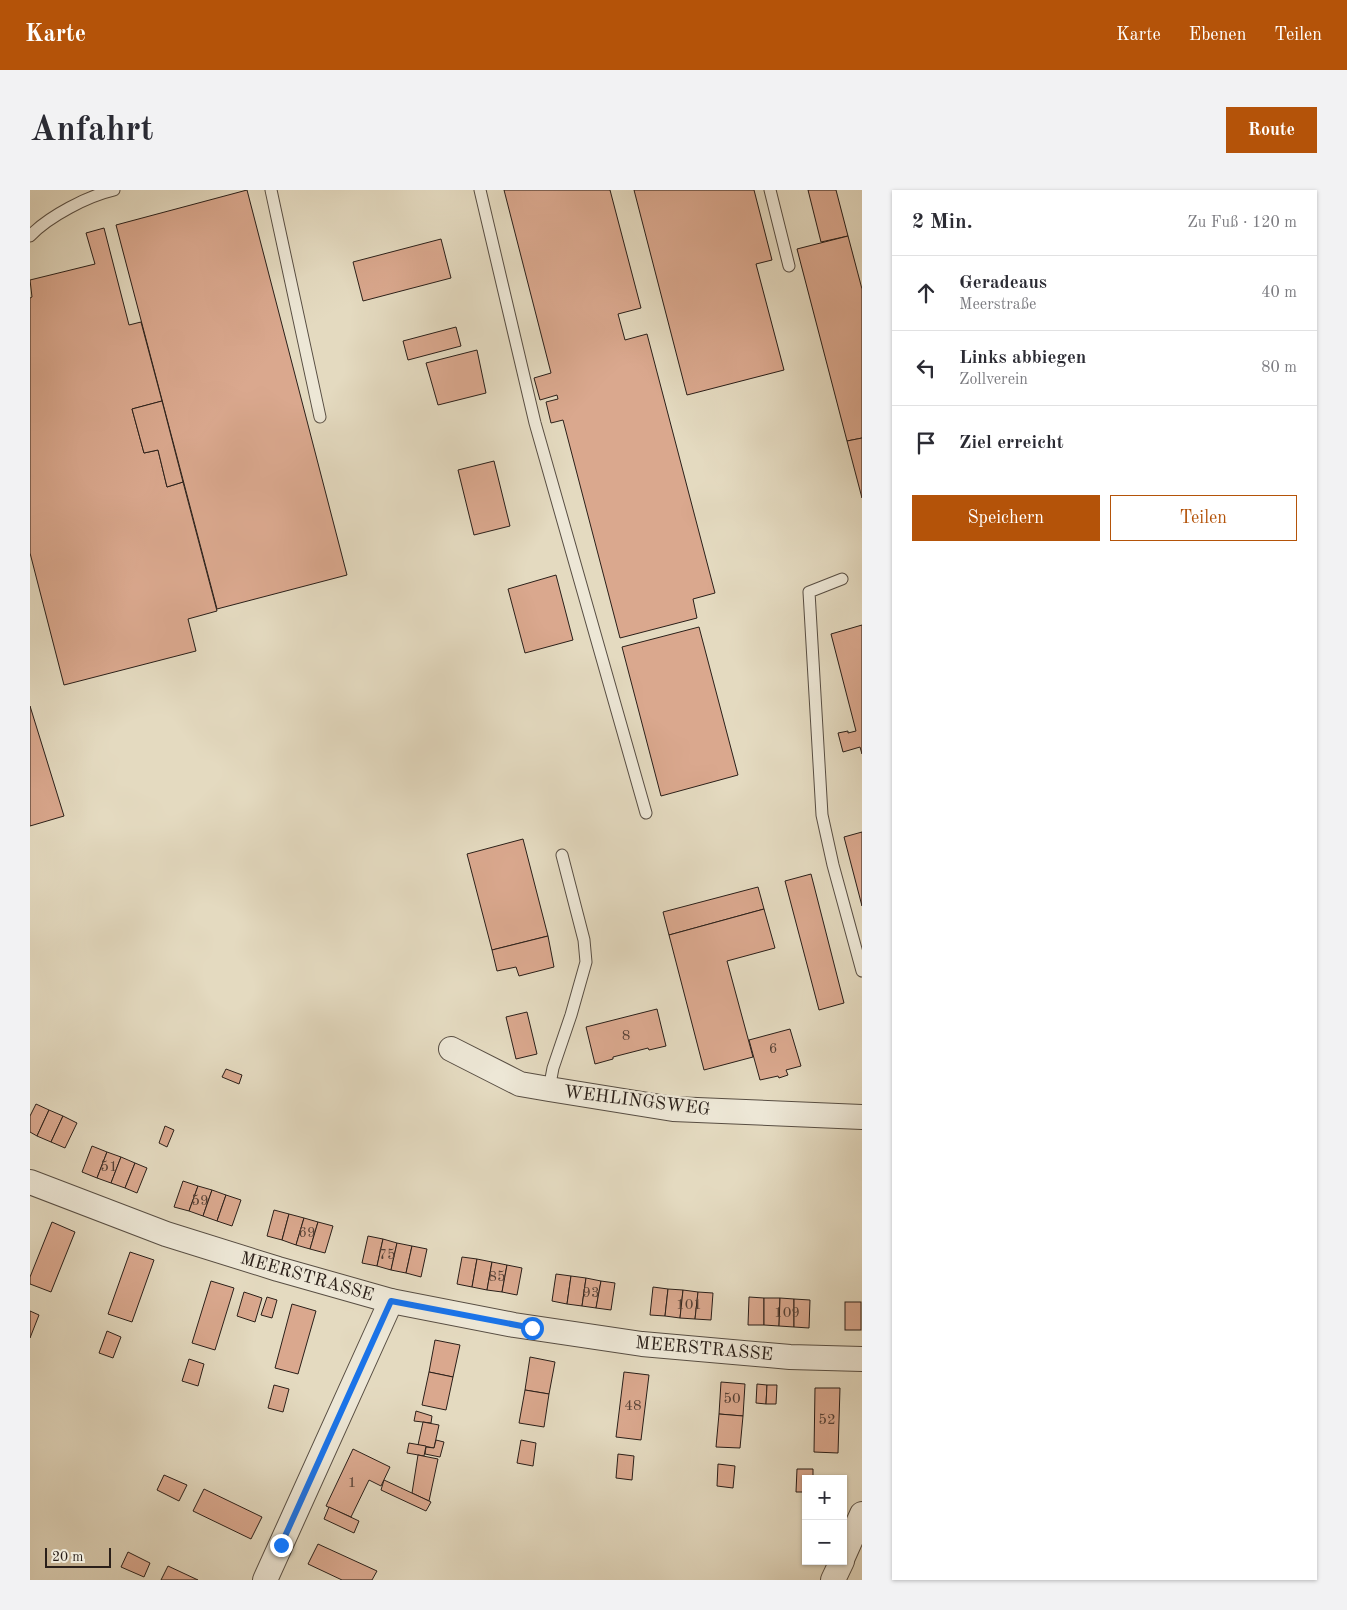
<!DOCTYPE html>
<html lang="de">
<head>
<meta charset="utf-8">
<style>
	:root { --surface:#fff; --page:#f2f2f3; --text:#2b2b33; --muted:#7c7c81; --line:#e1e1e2; --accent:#b45309 }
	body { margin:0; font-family:"Old Standard TT",serif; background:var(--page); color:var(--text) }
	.controls { position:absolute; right:15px; bottom:15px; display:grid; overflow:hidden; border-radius:0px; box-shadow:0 1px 4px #0004 }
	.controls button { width:45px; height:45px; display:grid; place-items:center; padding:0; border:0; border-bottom:1px solid var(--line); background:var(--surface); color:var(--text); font:25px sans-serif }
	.scale { position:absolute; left:15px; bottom:12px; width:66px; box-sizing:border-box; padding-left:5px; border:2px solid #2a1f19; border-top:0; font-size:14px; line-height:18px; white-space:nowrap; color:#2a1f19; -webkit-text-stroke:4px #ede7d6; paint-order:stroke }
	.stop { position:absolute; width:15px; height:15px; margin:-11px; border:4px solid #1a73e8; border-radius:50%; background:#fff }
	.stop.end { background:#1a73e8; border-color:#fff; box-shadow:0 1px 5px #0008 }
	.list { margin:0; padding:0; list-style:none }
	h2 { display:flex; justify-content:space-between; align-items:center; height:65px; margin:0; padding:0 20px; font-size:21px }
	h2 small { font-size:16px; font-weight:400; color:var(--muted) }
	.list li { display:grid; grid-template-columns:32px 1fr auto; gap:15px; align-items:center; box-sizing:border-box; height:75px; padding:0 20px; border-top:1px solid var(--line) }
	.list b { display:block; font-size:19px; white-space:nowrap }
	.list p { margin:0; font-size:16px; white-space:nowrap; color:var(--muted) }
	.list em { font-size:16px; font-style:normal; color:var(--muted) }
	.actions { display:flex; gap:10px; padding:15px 20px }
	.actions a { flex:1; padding:11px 0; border:1px solid var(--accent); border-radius:0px; text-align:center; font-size:18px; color:var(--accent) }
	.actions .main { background:var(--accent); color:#fff }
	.icon { flex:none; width:28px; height:28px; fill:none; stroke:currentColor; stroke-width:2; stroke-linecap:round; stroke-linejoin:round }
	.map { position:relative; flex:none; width:832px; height:1390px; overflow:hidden; border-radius:0px }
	header { display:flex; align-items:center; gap:30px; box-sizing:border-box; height:70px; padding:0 25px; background:var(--accent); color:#fff }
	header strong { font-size:24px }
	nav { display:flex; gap:28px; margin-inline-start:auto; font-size:18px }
	.intro { display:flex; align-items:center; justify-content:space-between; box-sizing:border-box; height:120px; padding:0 30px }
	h1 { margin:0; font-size:35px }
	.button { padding:12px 22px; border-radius:0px; background:var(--accent); color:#fff; font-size:18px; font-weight:700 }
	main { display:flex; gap:30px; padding:0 30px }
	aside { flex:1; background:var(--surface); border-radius:0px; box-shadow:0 1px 4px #0004 }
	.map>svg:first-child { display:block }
	.building { fill:#daa88e; stroke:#2a1f19 }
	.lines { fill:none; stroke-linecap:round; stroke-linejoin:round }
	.service-casing { stroke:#584e43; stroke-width:13 }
	.minor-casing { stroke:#584e43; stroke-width:26 }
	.service { stroke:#ede7d6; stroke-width:11 }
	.minor { stroke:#ede7d6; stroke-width:24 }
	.route { stroke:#1a73e8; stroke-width:6 }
	.labels { text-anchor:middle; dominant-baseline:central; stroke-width:4.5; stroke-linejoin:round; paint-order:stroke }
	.number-label { font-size:15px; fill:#564136 }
	.street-label { font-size:18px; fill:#2a1f19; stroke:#ede7d6 }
</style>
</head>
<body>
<header>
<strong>Karte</strong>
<nav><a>Karte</a><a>Ebenen</a><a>Teilen</a></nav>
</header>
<div class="intro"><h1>Anfahrt</h1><a class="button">Route</a></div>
<main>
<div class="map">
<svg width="832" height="1390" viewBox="0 0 832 1390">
	<rect width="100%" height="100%" fill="#e4dac0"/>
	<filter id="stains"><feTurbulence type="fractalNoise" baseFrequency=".004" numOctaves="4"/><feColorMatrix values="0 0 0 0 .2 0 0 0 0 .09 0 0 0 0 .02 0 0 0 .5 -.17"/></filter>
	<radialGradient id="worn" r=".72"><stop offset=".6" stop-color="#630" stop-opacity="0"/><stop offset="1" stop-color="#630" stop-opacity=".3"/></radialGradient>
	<g class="building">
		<path d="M 217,0 L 317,385 L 187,419 L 86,35 Z"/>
		<path d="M 474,0 L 580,0 L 611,118 L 588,124 L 595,150 L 617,144 L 685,403 L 663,409 L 667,428 L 590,448 L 533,230 L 521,233 L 516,212 L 528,209 L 527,205 L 510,210 L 504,188 L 521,183 Z"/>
		<path d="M 604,0 L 724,0 L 742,70 L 726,74 L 754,180 L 657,205 Z"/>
		<path d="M 778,0 L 806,0 L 818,46 L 791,52 Z"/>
		<path d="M 74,38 L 99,135 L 111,132 L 132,211 L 102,219 L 114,263 L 128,260 L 137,297 L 153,292 L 187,421 L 158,429 L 166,461 L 34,495 L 0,363 L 0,108 L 2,107 L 0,90 L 65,74 L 56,43 Z"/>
		<path d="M 818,46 L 832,99 L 832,248 L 817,251 L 767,59 Z"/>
		<path d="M 411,49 L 421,88 L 333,111 L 323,72 Z"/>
		<path d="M 426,137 L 431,156 L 378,170 L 373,151 Z"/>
		<path d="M 447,160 L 456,203 L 408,215 L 396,173 Z"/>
		<path d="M 132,211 L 153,292 L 137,297 L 128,260 L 114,263 L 102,219 Z"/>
		<path d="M 832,248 L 832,308 L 817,251 Z"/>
		<path d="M 464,271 L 480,336 L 444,345 L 428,280 Z"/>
		<path d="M 526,385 L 543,450 L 495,463 L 478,399 Z"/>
		<path d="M 832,435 L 832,564 L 830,557 L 813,562 L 808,543 L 818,541 L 818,543 L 826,541 L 801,444 Z"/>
		<path d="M 669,437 L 708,585 L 631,606 L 592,457 Z"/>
		<path d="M 0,516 L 34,626 L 0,636 Z"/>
		<path d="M 832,642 L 832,716 L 814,647 Z"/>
		<path d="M 493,649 L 518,746 L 462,760 L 437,664 Z"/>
		<path d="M 781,684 L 814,813 L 789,820 L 755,691 Z"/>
		<path d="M 728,697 L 734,719 L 639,745 L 633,722 Z"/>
		<path d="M 734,719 L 745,758 L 697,771 L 723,867 L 674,880 L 639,745 Z"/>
		<path d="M 518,746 L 524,777 L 489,786 L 486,777 L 467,781 L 462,760 Z"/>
		<path d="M 627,819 L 636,856 L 619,860 L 618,858 L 583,867 L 583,869 L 565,874 L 556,837 Z"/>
		<path d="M 497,822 L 507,864 L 486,869 L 476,827 Z"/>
		<path d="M 760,839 L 771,876 L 756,880 L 758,885 L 749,888 L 748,886 L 730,890 L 719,850 Z"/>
		<path d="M 196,879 L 212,885 L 209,894 L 192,887 Z"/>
		<path d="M 6,914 L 19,920 L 7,946 L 0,942 L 0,926 Z"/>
		<path d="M 19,920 L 33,926 L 21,952 L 7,946 Z"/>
		<path d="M 33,926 L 47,933 L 35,958 L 21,952 Z"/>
		<path d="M 135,936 L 144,940 L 137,957 L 129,953 Z"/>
		<path d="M 62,956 L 77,962 L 67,988 L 52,982 Z"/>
		<path d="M 77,962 L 91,967 L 81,993 L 67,988 Z"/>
		<path d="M 91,967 L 105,973 L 95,998 L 81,993 Z"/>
		<path d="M 105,973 L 117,978 L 107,1003 L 95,998 Z"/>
		<path d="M 153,991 L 168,996 L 159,1021 L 144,1017 Z"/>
		<path d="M 168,996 L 182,1000 L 173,1026 L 159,1021 Z"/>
		<path d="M 182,1000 L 196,1005 L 187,1031 L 173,1026 Z"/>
		<path d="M 196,1005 L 211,1010 L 202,1036 L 187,1031 Z"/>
		<path d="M 244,1020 L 259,1024 L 252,1050 L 237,1046 Z"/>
		<path d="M 259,1024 L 274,1028 L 266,1055 L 252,1050 Z"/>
		<path d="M 274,1028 L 288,1032 L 280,1059 L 266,1055 Z"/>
		<path d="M 22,1032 L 45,1042 L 21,1102 L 0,1094 L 0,1087 Z"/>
		<path d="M 288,1032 L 303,1036 L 295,1063 L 280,1059 Z"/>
		<path d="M 338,1046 L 353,1049 L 347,1076 L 332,1073 Z"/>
		<path d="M 353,1049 L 367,1053 L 361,1080 L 347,1076 Z"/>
		<path d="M 367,1053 L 382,1056 L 376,1083 L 361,1080 Z"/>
		<path d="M 382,1056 L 397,1059 L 391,1087 L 376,1083 Z"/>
		<path d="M 100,1062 L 124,1070 L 102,1132 L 78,1124 Z"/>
		<path d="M 432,1067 L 447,1069 L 442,1097 L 427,1094 Z"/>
		<path d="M 447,1069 L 462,1072 L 457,1100 L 442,1097 Z"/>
		<path d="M 462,1072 L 477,1075 L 472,1102 L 457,1100 Z"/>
		<path d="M 477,1075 L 492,1078 L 487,1105 L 472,1102 Z"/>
		<path d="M 526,1084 L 541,1086 L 537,1114 L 522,1111 Z"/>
		<path d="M 541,1086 L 556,1088 L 552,1116 L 537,1114 Z"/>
		<path d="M 556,1088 L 571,1091 L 566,1118 L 552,1116 Z"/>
		<path d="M 181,1091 L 204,1098 L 185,1160 L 162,1153 Z"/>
		<path d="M 571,1091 L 585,1093 L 581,1120 L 566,1118 Z"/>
		<path d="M 623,1097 L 638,1099 L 635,1126 L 620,1125 Z"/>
		<path d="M 638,1099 L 653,1100 L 650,1128 L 635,1126 Z"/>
		<path d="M 653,1100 L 668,1102 L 665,1129 L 650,1128 Z"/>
		<path d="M 214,1102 L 232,1108 L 225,1132 L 207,1126 Z"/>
		<path d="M 668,1102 L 683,1103 L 681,1130 L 665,1129 Z"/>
		<path d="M 237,1107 L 247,1110 L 242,1128 L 231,1125 Z"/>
		<path d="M 719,1107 L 734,1108 L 734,1135 L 718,1135 Z"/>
		<path d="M 734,1108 L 750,1108 L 749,1136 L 734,1135 Z"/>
		<path d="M 750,1108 L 764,1109 L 764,1137 L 749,1136 Z"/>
		<path d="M 764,1109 L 780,1110 L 779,1138 L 764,1137 Z"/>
		<rect x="815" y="1112" width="16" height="28"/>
		<path d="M 262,1114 L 286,1121 L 268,1184 L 245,1178 Z"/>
		<path d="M 0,1121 L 9,1125 L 0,1148 Z"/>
		<path d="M 77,1141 L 91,1147 L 83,1168 L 69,1163 Z"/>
		<path d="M 405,1150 L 430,1155 L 423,1187 L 399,1182 Z"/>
		<path d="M 500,1167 L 525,1172 L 519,1204 L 495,1200 Z"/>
		<path d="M 159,1169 L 174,1174 L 168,1196 L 152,1191 Z"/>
		<path d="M 399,1182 L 423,1187 L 416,1220 L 392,1215 Z"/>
		<path d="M 594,1182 L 619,1185 L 611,1250 L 586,1247 Z"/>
		<path d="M 691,1192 L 715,1194 L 713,1226 L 689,1224 Z"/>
		<path d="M 727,1194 L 737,1195 L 736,1214 L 726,1213 Z"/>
		<path d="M 244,1195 L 259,1199 L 253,1222 L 238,1218 Z"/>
		<path d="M 737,1195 L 747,1195 L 746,1214 L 736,1214 Z"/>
		<path d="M 785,1198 L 810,1198 L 808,1263 L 784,1262 Z"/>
		<path d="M 495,1200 L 519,1204 L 514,1237 L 489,1233 Z"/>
		<path d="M 386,1221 L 402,1226 L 401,1233 L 384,1231 Z"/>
		<path d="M 689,1224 L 713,1226 L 710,1258 L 686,1257 Z"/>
		<path d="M 393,1232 L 409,1235 L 404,1258 L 388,1255 Z"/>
		<path d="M 406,1250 L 414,1252 L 410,1267 L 395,1264 L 396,1257 L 404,1258 Z"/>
		<path d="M 491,1250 L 506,1253 L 503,1276 L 487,1273 Z"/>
		<path d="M 379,1253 L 396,1256 L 394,1266 L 377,1263 Z"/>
		<path d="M 323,1259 L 360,1277 L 351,1296 L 339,1290 L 321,1327 L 296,1316 Z"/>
		<path d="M 588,1264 L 604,1266 L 602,1290 L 586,1288 Z"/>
		<path d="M 388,1265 L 408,1269 L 399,1311 L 382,1303 Z"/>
		<path d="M 688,1274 L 705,1276 L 703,1298 L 687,1296 Z"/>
		<path d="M 767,1279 L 783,1279 L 783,1289 L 776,1289 L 776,1302 L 766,1302 Z"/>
		<path d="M 134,1285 L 157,1295 L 149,1311 L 127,1300 Z"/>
		<path d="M 354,1290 L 399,1311 L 401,1312 L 396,1321 L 351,1300 Z"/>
		<path d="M 174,1299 L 232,1327 L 221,1349 L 163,1321 Z"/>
		<path d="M 299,1317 L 329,1331 L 324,1343 L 294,1329 Z"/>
		<path d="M 288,1354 L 347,1381 L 342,1390 L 312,1390 L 278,1374 Z"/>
		<path d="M 98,1362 L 120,1373 L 114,1387 L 91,1377 Z"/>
		<path d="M 138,1376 L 168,1390 L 131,1390 Z"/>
	</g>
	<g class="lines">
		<defs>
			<g id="service">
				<path d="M 241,0 L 290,227"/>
				<path d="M 450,0 L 505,233 L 616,623"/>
				<path d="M 740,0 L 759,76"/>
				<path d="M 0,46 C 19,26 58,6 84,0"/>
				<path d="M 812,389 L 779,402 L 792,625 L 803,675 L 832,781"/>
				<path d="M 519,899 L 523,878 L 541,825 L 556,772 L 554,750 L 532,665"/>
			</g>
			<g id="minor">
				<path d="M 421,859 L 490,894 L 519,899 L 643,919 L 832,927"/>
				<path d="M 0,992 L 136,1044 L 248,1079 L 361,1111 L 484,1135 L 612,1154 L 760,1167 L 832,1169"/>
				<path d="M 813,1367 L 832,1324"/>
				<path d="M 235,1390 L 361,1111"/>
				<path d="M 803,1390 L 812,1371"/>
			</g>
		</defs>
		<use href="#service" class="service-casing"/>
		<use href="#minor" class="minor-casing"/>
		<use href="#service" class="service"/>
		<use href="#minor" class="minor"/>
	</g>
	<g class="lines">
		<path class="route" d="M 251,1355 L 361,1111 L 502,1138"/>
	</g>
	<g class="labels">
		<g class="number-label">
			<text x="596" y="846">8</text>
			<text x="743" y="859">6</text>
			<text x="79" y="977">51</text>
			<text x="170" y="1011">59</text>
			<text x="277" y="1043">69</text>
			<text x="357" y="1065">75</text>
			<text x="467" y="1087">85</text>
			<text x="561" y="1103">93</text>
			<text x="659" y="1115">101</text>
			<text x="757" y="1123">109</text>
			<text x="702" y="1209">50</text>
			<text x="603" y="1216">48</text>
			<text x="797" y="1230">52</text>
			<text x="322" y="1293">1</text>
		</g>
		<g class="street-label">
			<text transform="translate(607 911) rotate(7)">WEHLINGSWEG</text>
			<text transform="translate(277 1087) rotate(16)">MEERSTRASSE</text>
			<text transform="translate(674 1159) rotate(5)">MEERSTRASSE</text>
		</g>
	</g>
	<rect width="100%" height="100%" filter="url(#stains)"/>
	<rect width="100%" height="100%" fill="url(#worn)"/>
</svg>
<div class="controls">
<button>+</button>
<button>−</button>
</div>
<div class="scale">20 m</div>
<div class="stop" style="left:502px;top:1138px"></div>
<div class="stop end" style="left:251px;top:1355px"></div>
</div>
<aside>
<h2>2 Min.<small>Zu Fuß · 120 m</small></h2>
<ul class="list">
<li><svg class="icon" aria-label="ahead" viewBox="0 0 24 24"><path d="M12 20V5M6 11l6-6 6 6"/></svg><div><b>Geradeaus</b><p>Meerstraße</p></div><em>40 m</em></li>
<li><svg class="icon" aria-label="left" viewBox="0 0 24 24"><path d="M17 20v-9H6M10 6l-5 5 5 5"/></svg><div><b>Links abbiegen</b><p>Zollverein</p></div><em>80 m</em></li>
<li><svg class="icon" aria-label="arrive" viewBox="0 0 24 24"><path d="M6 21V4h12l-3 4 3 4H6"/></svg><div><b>Ziel erreicht</b></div></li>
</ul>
<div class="actions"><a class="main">Speichern</a><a>Teilen</a></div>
</aside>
</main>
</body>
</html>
